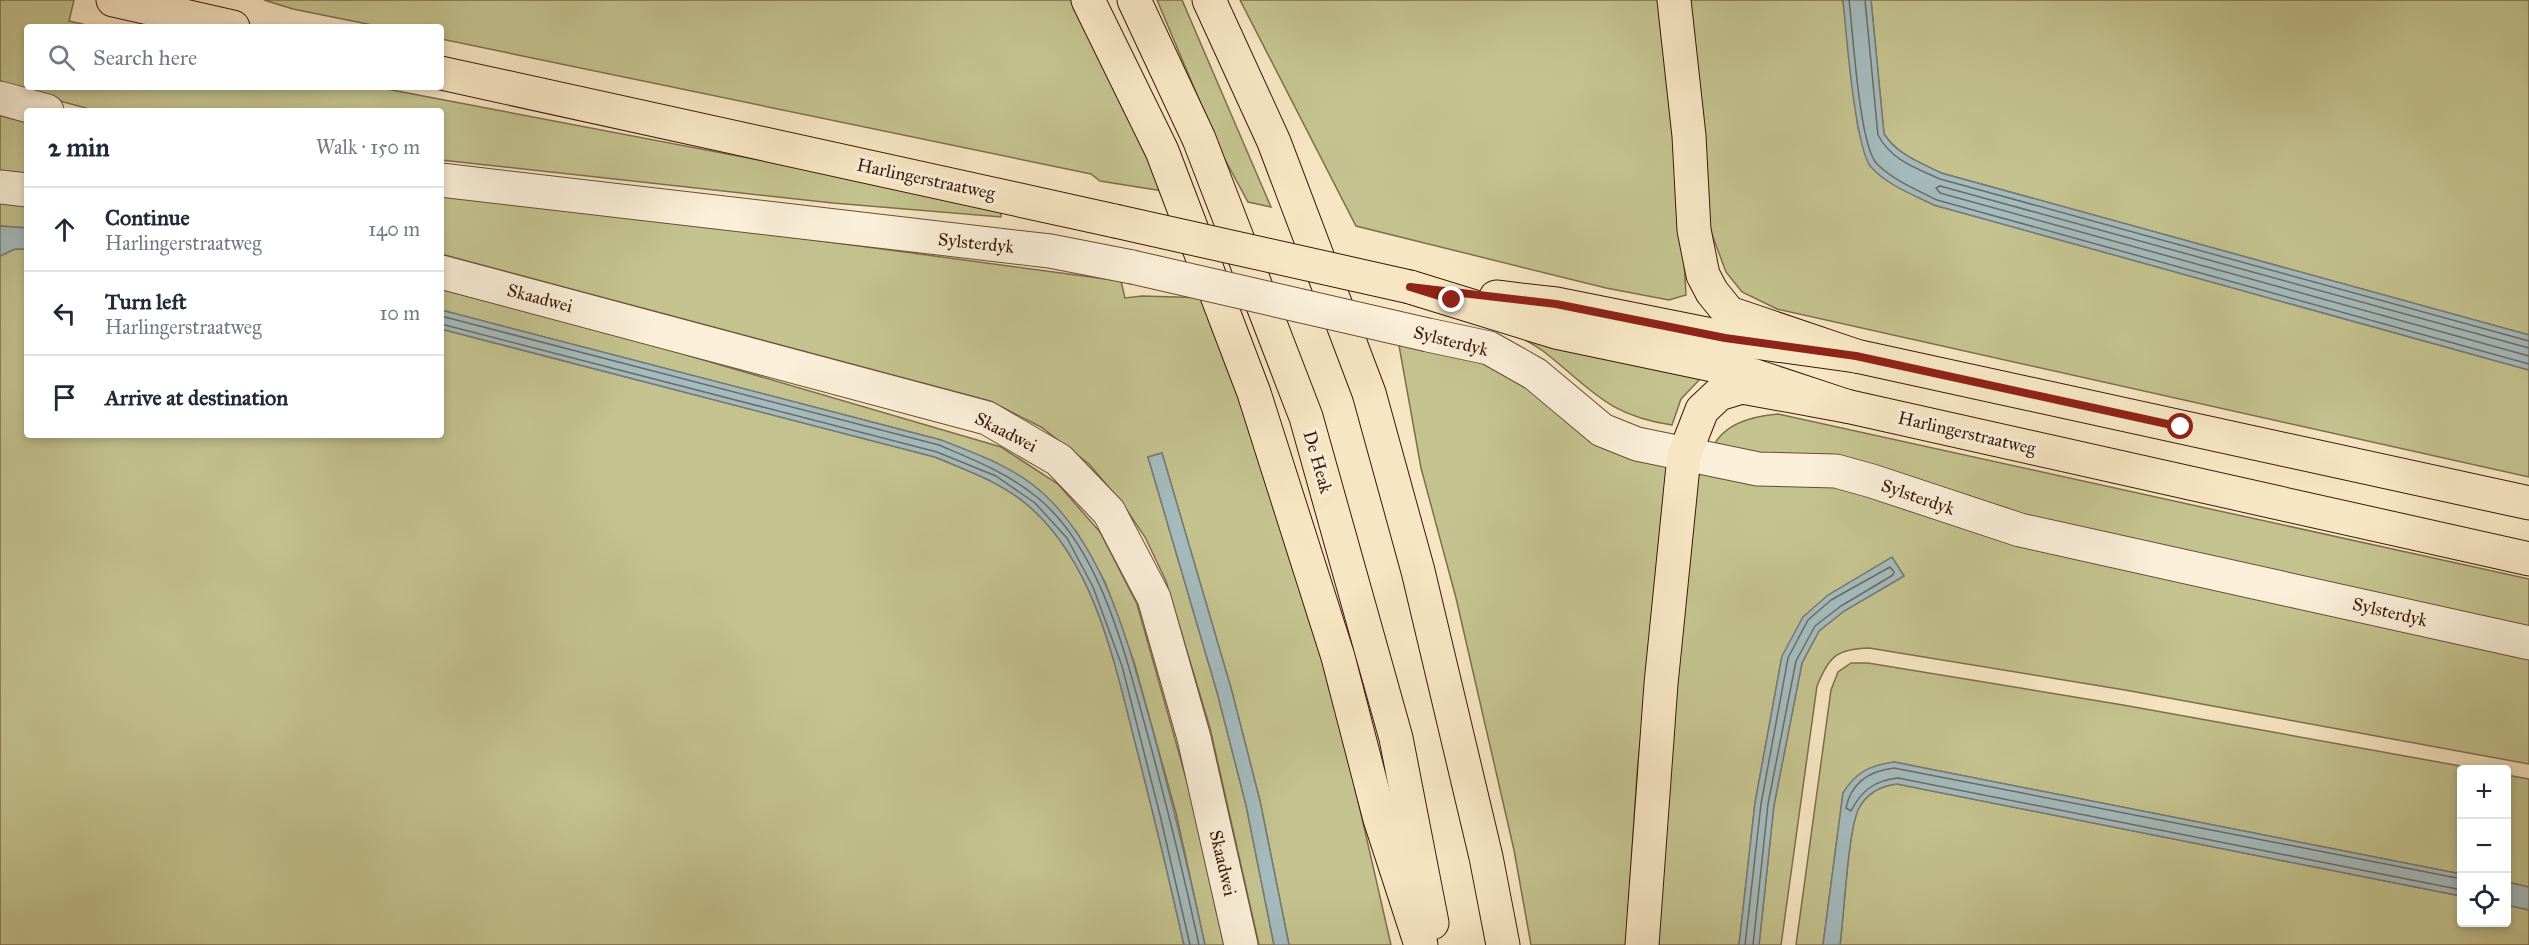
<!DOCTYPE html>
<html lang="en">
<head>
<meta charset="utf-8">
<style>
	:root { --surface:#fff; --page:#f2f2f3; --text:#1f2937; --muted:#747a83; --line:#e0e1e3 }
	body { margin:0; font-family:"IM FELL Great Primer",serif; background:var(--page); color:var(--text) }
	.controls { position:absolute; right:18px; bottom:18px; display:grid; overflow:hidden; border-radius:6px; box-shadow:0 3px 9px #0003 }
	.controls button { width:54px; height:54px; display:grid; place-items:center; padding:0; border:0; border-bottom:2px solid var(--line); background:var(--surface); color:var(--text); font:30px sans-serif }
	.stop { position:absolute; width:18px; height:18px; margin:-14px; border:4px solid #8f2418; border-radius:50%; background:#fff }
	.stop.end { background:#8f2418; border-color:#fff; box-shadow:0 2px 6px #0008 }
	.list { margin:0; padding:0; list-style:none }
	h2 { display:flex; justify-content:space-between; align-items:center; height:78px; margin:0; padding:0 24px; font-size:26px }
	h2 small { font-size:20px; font-weight:400; color:var(--muted) }
	.list li { display:grid; grid-template-columns:39px 1fr auto; gap:18px; align-items:center; box-sizing:border-box; height:84px; padding:0 24px; border-top:2px solid var(--line) }
	.list b { display:block; font-size:22px; white-space:nowrap }
	.list p { margin:0; font-size:20px; white-space:nowrap; color:var(--muted) }
	.list em { font-size:20px; font-style:normal; color:var(--muted) }
	.icon { flex:none; width:33px; height:33px; fill:none; stroke:currentColor; stroke-width:2; stroke-linecap:round; stroke-linejoin:round }
	.map { position:relative; flex:none; width:2529px; height:945px; overflow:hidden }
	.search { position:absolute; background:var(--surface); box-shadow:0 3px 9px #0003; left:24px; top:24px; width:420px; height:66px; display:flex; align-items:center; gap:15px; box-sizing:border-box; padding:0 21px; border-radius:6px; color:var(--muted); font-size:22px }
	.panel { position:absolute; background:var(--surface); box-shadow:0 3px 9px #0003; left:24px; top:108px; width:420px; height:330px; border-radius:6px }
	.map>svg:first-child { display:block }
	.green { fill:#c4c38f; stroke:#7e6e4c; stroke-width:1.5 }
	.water { fill:#a4bcbf; stroke:#797a77; stroke-width:1.5 }
	.lines { fill:none; stroke-linecap:round; stroke-linejoin:round }
	.shore { stroke:#6e6a64; stroke-width:1.5 }
	.minor-casing { stroke:#684c38; stroke-width:35 }
	.primary-casing { stroke:#39180a; stroke-width:35 }
	.trunk-casing { stroke:#39180a; stroke-width:35 }
	.minor { stroke:#faefd8; stroke-width:33 }
	.primary { stroke:#f7e6c3; stroke-width:33 }
	.trunk { stroke:#f7e6c3; stroke-width:33 }
	.minor-bridge-casing { stroke:#684c38; stroke-width:35; stroke-linecap:butt }
	.primary-bridge-casing { stroke:#39180a; stroke-width:35; stroke-linecap:butt }
	.minor-bridge { stroke:#faefd8; stroke-width:33 }
	.primary-bridge { stroke:#f7e6c3; stroke-width:33 }
	.route { stroke:#8f2418; stroke-width:8 }
	.labels { text-anchor:middle; dominant-baseline:central; stroke-width:6; stroke-linejoin:round; paint-order:stroke }
	.street-label { font-size:18px; fill:#39180a; stroke:#faefd8 }
</style>
</head>
<body>
<div class="map">
<svg width="2529" height="945" viewBox="0 0 2529 945">
	<rect width="100%" height="100%" fill="#f7e6c3"/>
	<filter id="stains"><feTurbulence type="fractalNoise" baseFrequency=".00333" numOctaves="4"/><feColorMatrix values="0 0 0 0 .2 0 0 0 0 .09 0 0 0 0 .02 0 0 0 .5 -.17"/></filter>
	<radialGradient id="worn" r=".72"><stop offset=".6" stop-color="#630" stop-opacity="0"/><stop offset="1" stop-color="#630" stop-opacity=".3"/></radialGradient>
	<g class="green">
		<path d="M 0,0 L 74,0 L 69,21 L 95,27 L 27,27 L 27,87 L 376,87 L 1000,206 L 1001,217 L 833,203 L 441,160 L 441,111 L 97,111 L 0,85 Z"/>
		<path d="M 264,0 L 1074,0 L 1163,191 L 1100,181 L 1091,174 L 441,39 L 441,27 L 382,27 L 293,9 Z"/>
		<path d="M 1157,0 L 1182,0 L 1271,207 L 1248,202 L 1222,154 Z"/>
		<path d="M 1240,0 L 1662,0 L 1677,135 L 1686,295 L 1669,300 L 1606,288 L 1356,226 Z"/>
		<path d="M 1683,0 L 1843,0 L 1858,128 L 1870,166 L 1934,205 L 2529,370 L 2529,477 L 1777,309 L 1742,292 L 1726,272 L 1707,221 Z"/>
		<path d="M 1871,0 L 2529,0 L 2529,335 L 1941,173 C 1919,162 1898,155 1884,134 Z"/>
		<path d="M 0,112 L 27,119 L 27,174 L 0,171 Z"/>
		<path d="M 441,195 L 658,219 L 1121,281 L 1125,298 L 1142,296 L 1210,298 L 1335,700 L 1391,945 L 1289,945 L 1260,801 L 1231,688 L 1162,453 L 1148,457 L 1217,692 L 1246,805 L 1274,945 L 1259,945 L 1210,728 L 1166,581 L 1145,537 L 1122,503 L 1089,464 L 1041,427 L 990,401 L 441,254 Z"/>
		<path d="M 0,203 L 27,206 L 27,228 L 0,226 Z"/>
		<path d="M 15,249 L 27,249 L 27,435 L 441,435 L 441,329 L 935,457 C 968,471 1004,483 1031,508 C 1096,566 1115,665 1136,746 C 1153,812 1169,878 1184,945 L 0,945 L 0,256 Z"/>
		<path d="M 441,289 L 649,344 L 1001,447 L 1058,484 L 1100,532 L 1137,604 L 1191,796 L 1224,945 L 1205,945 L 1176,813 L 1134,662 L 1105,582 L 1076,531 L 941,440 L 441,310 Z"/>
		<path d="M 1507,330 L 1701,378 L 1681,399 L 1672,425 C 1606,415 1592,389 1543,351 C 1532,343 1519,337 1507,330 Z"/>
		<path d="M 1398,340 L 1441,340 L 1669,464 L 1637,773 L 1626,945 L 1531,945 L 1514,850 L 1456,598 L 1421,468 Z"/>
		<path d="M 1778,414 L 2529,579 L 2529,629 L 1713,447 C 1724,423 1754,416 1778,414 Z"/>
		<path d="M 1700,474 L 1833,485 L 2529,657 L 2529,764 L 2125,690 L 1869,648 C 1837,649 1829,656 1817,686 L 1781,945 L 1759,945 L 1774,805 L 1802,663 L 1819,631 L 1844,611 L 1904,576 L 1892,558 L 1782,656 L 1755,803 L 1739,945 L 1654,945 L 1692,488 Z"/>
		<path d="M 1851,663 L 1868,663 L 2123,705 L 2477,769 L 2462,770 L 2461,874 L 1894,762 L 1843,793 L 1823,945 L 1796,945 L 1831,690 L 1838,672 Z"/>
		<path d="M 2506,775 L 2529,779 L 2529,887 L 2507,882 Z"/>
		<path d="M 1897,784 L 2461,896 L 2462,922 L 2506,922 L 2507,905 L 2529,910 L 2529,945 L 1840,945 C 1844,916 1848,828 1859,808 C 1867,793 1880,786 1897,784 Z"/>
	</g>
	<g class="water">
		<path d="M 1843,0 L 1871,0 L 1884,134 C 1898,155 1919,162 1941,173 L 2529,335 L 2529,370 L 1934,205 C 1914,195 1887,185 1871,167 C 1855,149 1846,30 1843,0 Z"/>
		<path d="M 0,226 L 27,228 L 27,249 L 15,249 L 0,256 Z"/>
		<path d="M 441,310 L 941,440 C 977,454 1015,467 1045,495 C 1107,554 1128,644 1151,724 C 1171,797 1189,871 1205,945 L 1184,945 C 1169,878 1153,812 1136,746 C 1115,665 1096,566 1031,508 C 1004,483 968,471 935,457 L 441,329 Z"/>
		<path d="M 1162,453 L 1231,688 L 1260,801 L 1289,945 L 1274,945 L 1246,805 L 1217,692 L 1148,457 Z"/>
		<path d="M 1892,557 L 1904,576 L 1844,611 L 1819,631 L 1802,663 L 1774,805 L 1759,945 L 1739,945 L 1755,803 L 1782,656 L 1803,617 L 1828,595 Z"/>
		<path d="M 1894,762 L 2461,874 L 2461,896 L 1897,784 C 1880,786 1867,793 1859,808 C 1848,828 1844,916 1840,945 L 1823,945 L 1843,793 C 1855,773 1870,765 1894,762 Z"/>
		<path d="M 2507,882 L 2529,887 L 2529,910 L 2507,905 Z"/>
	</g>
	<g class="lines">
		<g class="shore">
			<path d="M 1849,0 C 1853,31 1859,146 1877,164 C 1893,180 1917,190 1937,200 L 2529,364"/>
			<path d="M 1865,0 L 1878,135 C 1891,160 1916,168 1940,179 L 2529,341"/>
			<path d="M 441,316 L 939,445 C 974,460 1008,473 1038,498 C 1100,549 1124,650 1145,725 C 1165,798 1183,871 1199,945"/>
			<path d="M 441,324 L 937,452 L 996,476 L 1035,503 L 1067,538 L 1093,587 L 1122,666 L 1160,815 L 1190,945"/>
			<path d="M 2529,348 L 1940,186 L 1936,188 L 1940,193 L 2529,356"/>
			<path d="M 2462,879 L 1894,768 C 1869,771 1851,783 1846,808 L 1851,811 C 1861,791 1875,780 1898,778 L 2462,890"/>
			<path d="M 1745,945 L 1761,804 L 1788,658 L 1808,620 L 1831,600 L 1890,567 L 1894,572 L 1893,575 L 1841,606 L 1815,626 L 1796,661 L 1768,804 L 1753,945"/>
		</g>
		<defs>
			<g id="minor">
				<path d="M 0,98 L 47,111"/>
				<path d="M 441,180 L 1050,251 L 1132,267"/>
				<path d="M 0,187 L 27,190"/>
				<path d="M 441,272 L 987,418 L 1059,460 L 1109,512 L 1154,598 L 1194,738 L 1241,945"/>
				<path d="M 1428,335 L 1489,348 L 1535,374 L 1602,430 L 1637,444 L 1758,469 L 1836,471 L 1872,481 L 2020,530 L 2529,643"/>
			</g>
			<g id="primary">
				<path d="M 113,0 L 233,27"/>
				<path d="M 441,73 L 1115,221"/>
				<path d="M 1410,287 L 1556,332 L 1737,370 L 1846,406 L 2529,559"/>
				<path d="M 1496,297 L 1556,304 L 1726,338 L 1856,356 L 2529,503"/>
			</g>
			<g id="trunk">
				<path d="M 1088,0 L 1162,151 L 1254,393 L 1338,657 L 1380,819 L 1421,945"/>
				<path d="M 1134,0 L 1199,139 L 1306,417 L 1396,738 L 1432,923"/>
				<path d="M 1209,0 L 1274,142 L 1369,393 L 1418,571 L 1486,857 L 1503,945"/>
				<path d="M 1674,0 L 1689,136 L 1694,230 L 1703,275 L 1712,292 L 1729,313 L 1856,356"/>
				<path d="M 160,10 L 161,0"/>
				<path d="M 1642,945 L 1661,684 L 1684,456 L 1702,410 L 1719,394 L 1742,387 L 1846,406"/>
			</g>
		</defs>
		<use href="#minor" class="minor-casing"/>
		<use href="#primary" class="primary-casing"/>
		<use href="#trunk" class="trunk-casing"/>
		<use href="#minor" class="minor"/>
		<use href="#primary" class="primary"/>
		<use href="#trunk" class="trunk"/>
		<defs>
			<path id="minor-bridge" d="M 1132,267 L 1428,335"/>
			<path id="primary-bridge" d="M 1115,221 L 1410,287"/>
		</defs>
		<use href="#minor-bridge" class="minor-bridge-casing"/>
		<use href="#primary-bridge" class="primary-bridge-casing"/>
		<use href="#minor-bridge" class="minor-bridge"/>
		<use href="#primary-bridge" class="primary-bridge"/>
	</g>
	<g class="lines">
		<path class="route" d="M 1452,300 L 1410,287 L 1556,304 L 1725,338 L 1856,356 L 2181,427"/>
	</g>
	<g class="labels">
		<g class="street-label">
			<text transform="translate(926 179) rotate(12)">Harlingerstraatweg</text>
			<text transform="translate(976 243) rotate(6)">Sylsterdyk</text>
			<text transform="translate(540 298) rotate(15)">Skaadwei</text>
			<text transform="translate(1451 341) rotate(14)">Sylsterdyk</text>
			<text transform="translate(1006 432) rotate(27)">Skaadwei</text>
			<text transform="translate(1967 433) rotate(13)">Harlingerstraatweg</text>
			<text transform="translate(1318 462) rotate(74)">De Heak</text>
			<text transform="translate(1918 497) rotate(19)">Sylsterdyk</text>
			<text transform="translate(2390 612) rotate(13)">Sylsterdyk</text>
			<text transform="translate(1223 863) rotate(77)">Skaadwei</text>
		</g>
	</g>
	<rect width="100%" height="100%" filter="url(#stains)"/>
	<rect width="100%" height="100%" fill="url(#worn)"/>
</svg>
<div class="controls">
<button>+</button>
<button>−</button>
<button><svg class="icon" aria-label="locate" viewBox="0 0 24 24"><circle cx="12" cy="12" r="6"/><path d="M12 2v4M12 18v4M2 12h4M18 12h4"/></svg></button>
</div>
<div class="stop" style="left:2181px;top:427px"></div>
<div class="stop end" style="left:1452px;top:300px"></div>
<div class="search"><svg class="icon" aria-label="search" viewBox="0 0 24 24"><circle cx="10" cy="10" r="6"/><path d="M15 15l6 6"/></svg>Search here</div>
<section class="panel">
<h2>2 min<small>Walk · 150 m</small></h2>
<ul class="list">
<li><svg class="icon" aria-label="ahead" viewBox="0 0 24 24"><path d="M12 20V5M6 11l6-6 6 6"/></svg><div><b>Continue</b><p>Harlingerstraatweg</p></div><em>140 m</em></li>
<li><svg class="icon" aria-label="left" viewBox="0 0 24 24"><path d="M17 20v-9H6M10 6l-5 5 5 5"/></svg><div><b>Turn left</b><p>Harlingerstraatweg</p></div><em>10 m</em></li>
<li><svg class="icon" aria-label="arrive" viewBox="0 0 24 24"><path d="M6 21V4h12l-3 4 3 4H6"/></svg><div><b>Arrive at destination</b></div></li>
</ul>
</section>
</div>
</body>
</html>
